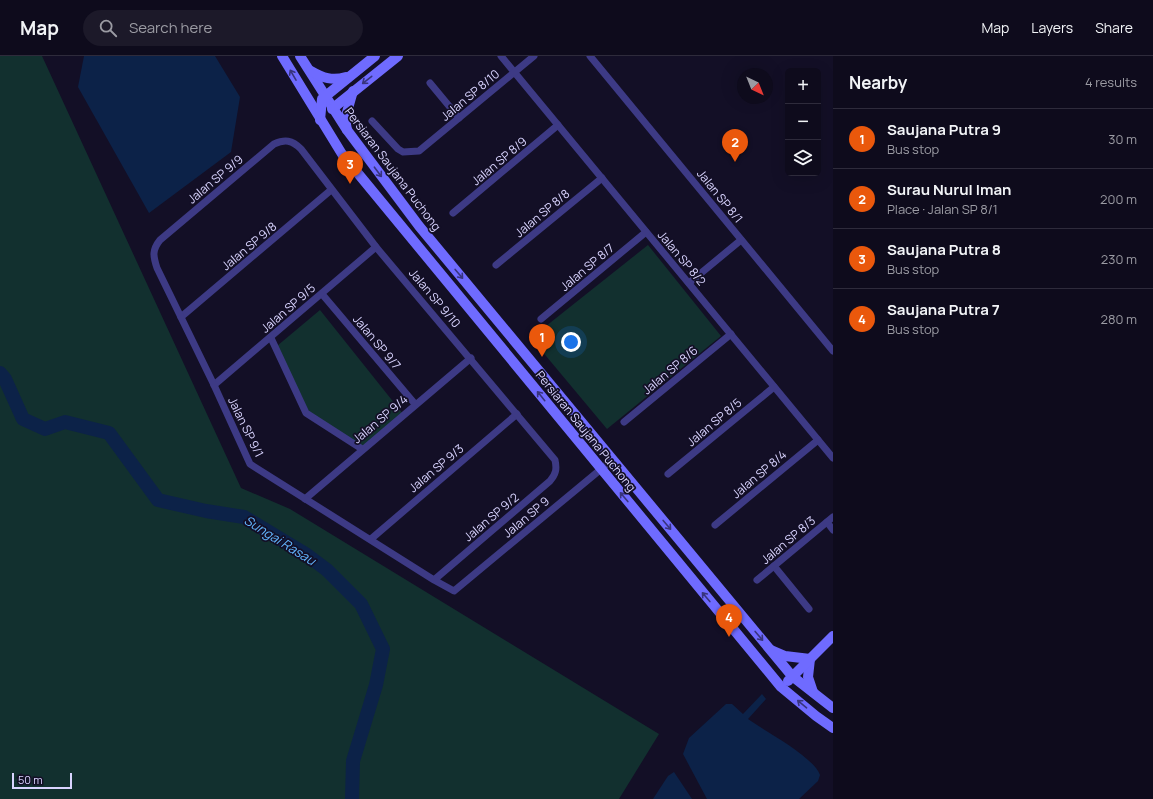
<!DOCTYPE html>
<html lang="en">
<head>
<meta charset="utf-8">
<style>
	:root { --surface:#0e0b1c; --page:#1c1929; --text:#f1f3f6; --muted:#9b9ba3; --line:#2e2b3b; --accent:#ea580c }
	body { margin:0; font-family:Manrope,sans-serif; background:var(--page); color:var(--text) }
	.controls { position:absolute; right:12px; top:12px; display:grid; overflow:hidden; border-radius:6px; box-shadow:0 4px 16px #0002 }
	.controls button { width:36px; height:36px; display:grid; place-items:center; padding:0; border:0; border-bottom:1px solid var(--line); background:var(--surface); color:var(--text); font:20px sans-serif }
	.compass { position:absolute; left:737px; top:12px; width:36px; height:36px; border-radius:50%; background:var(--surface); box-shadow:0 4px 16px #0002; rotate:137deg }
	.scale { position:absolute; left:12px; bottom:10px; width:60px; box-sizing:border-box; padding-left:4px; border:2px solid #d9d4ff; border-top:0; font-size:11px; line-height:14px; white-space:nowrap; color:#d9d4ff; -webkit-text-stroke:3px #130f26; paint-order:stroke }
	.you { position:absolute; left:571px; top:286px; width:14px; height:14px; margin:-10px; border:3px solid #fff; border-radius:50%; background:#1a73e8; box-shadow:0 0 0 6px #1a73e833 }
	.badge { display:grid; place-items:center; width:26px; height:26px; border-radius:50%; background:var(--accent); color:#fff; font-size:13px; font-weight:700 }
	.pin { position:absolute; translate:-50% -33px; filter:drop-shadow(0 1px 2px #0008) }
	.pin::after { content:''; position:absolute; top:21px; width:14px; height:12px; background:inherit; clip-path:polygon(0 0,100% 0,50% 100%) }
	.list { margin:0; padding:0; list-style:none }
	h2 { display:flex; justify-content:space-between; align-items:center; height:52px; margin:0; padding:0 16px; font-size:17px }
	h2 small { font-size:13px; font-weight:400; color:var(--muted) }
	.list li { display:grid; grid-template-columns:26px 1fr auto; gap:12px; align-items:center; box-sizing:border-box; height:60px; padding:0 16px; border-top:1px solid var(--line) }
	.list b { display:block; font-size:15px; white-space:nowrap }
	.list p { margin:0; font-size:13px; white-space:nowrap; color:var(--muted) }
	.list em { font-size:13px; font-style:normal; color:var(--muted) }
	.icon { flex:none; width:22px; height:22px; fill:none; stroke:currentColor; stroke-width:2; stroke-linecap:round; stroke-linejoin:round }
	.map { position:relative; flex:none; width:833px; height:743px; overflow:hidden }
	header { display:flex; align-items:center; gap:24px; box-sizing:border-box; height:56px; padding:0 20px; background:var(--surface); border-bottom:1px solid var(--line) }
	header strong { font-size:19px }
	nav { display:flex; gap:22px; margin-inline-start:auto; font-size:14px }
	.search { width:280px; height:36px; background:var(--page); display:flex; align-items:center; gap:10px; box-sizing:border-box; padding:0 14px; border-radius:22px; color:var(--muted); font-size:15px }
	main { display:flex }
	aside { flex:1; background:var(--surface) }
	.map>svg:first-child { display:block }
	.green { fill:#12302f }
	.water { fill:#0c2248 }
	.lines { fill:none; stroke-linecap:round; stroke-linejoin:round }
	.river { stroke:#0c2248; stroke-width:14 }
	.street { stroke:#3d3a85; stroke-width:7 }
	.secondary { stroke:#6f6bff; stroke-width:10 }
	.oneway { stroke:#38347d }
	.labels { text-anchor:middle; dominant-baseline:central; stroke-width:3.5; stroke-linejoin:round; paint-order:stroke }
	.street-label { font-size:12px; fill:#d9d4ff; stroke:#130f26 }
	.water-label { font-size:13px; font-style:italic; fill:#62b6ff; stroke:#130f26 }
</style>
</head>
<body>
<header>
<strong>Map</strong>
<div class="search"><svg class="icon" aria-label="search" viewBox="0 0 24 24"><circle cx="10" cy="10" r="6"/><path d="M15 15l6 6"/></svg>Search here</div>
<nav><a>Map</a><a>Layers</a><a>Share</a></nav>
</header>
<main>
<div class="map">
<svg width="833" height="743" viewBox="0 0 833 743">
	<rect width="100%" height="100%" fill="#130f26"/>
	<g class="green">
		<path d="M 0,0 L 42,0 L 241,432 L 290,453 L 659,678 L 619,743 L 0,743 Z"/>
		<path d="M 648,189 L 721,280 L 607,373 L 531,282 Z"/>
		<path d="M 320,254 L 403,358 L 362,391 L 310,358 L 277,290 Z"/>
	</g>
	<g class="water">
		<path d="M 84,0 L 215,0 L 240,41 L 231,96 L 149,157 L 78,31 Z"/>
		<path d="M 762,638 L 766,643 L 748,663 C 766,676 813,700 820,719 L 818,725 L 799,743 L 707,743 L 683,698 L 689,682 L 726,648 L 732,648 L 743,658 Z"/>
		<path d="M 674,716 L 692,743 L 653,743 L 668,720 Z"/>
	</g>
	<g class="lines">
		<path class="river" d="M 0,317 L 5,323 L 23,363 L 45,373 L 65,366 L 109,377 L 158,444 L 206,455 L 244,461 L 307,499 L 327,514 L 361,548 L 383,593 L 376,629 L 353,705 L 352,743"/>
		<g class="street">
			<path d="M 501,0 L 833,402"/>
			<path d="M 590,0 L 833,295"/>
			<path d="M 430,27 L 459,62"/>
			<path d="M 372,65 L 398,93 L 403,96 L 419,95 L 534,0"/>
			<path d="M 453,157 L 558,69"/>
			<path d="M 496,209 L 602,122"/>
			<path d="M 689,227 L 741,184"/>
			<path d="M 322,238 L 415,348"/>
			<path d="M 181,261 L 331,134"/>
			<path d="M 541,263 L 646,176"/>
			<path d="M 271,282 L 306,357 L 362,393"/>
			<path d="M 214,329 L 376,191"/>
			<path d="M 624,366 L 731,278"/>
			<path d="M 668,418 L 774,331"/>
			<path d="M 305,443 L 471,302"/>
			<path d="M 827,466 L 833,474"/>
			<path d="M 715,469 L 818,384"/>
			<path d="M 371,483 L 517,358"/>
			<path d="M 774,510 L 809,553"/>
			<path d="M 434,524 L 550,425 C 556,418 557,413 555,404 L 376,191 L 301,93 C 292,84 285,83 274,88 L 160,184 C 152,194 153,200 157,212 L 214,329 L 250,408 L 434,524 L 454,535 L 612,404"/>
			<path d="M 757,524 L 833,461"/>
		</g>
		<g class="secondary">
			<path d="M 282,0 L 342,98 L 781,631 L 816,660 L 833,672"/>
			<path d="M 300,0 L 347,74 L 419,170 L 792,620 L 833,652"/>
			<path d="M 311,15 C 323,22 332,25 346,21"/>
			<path d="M 332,53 L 398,0"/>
			<path d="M 320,64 L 322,43 L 375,0"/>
			<path d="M 347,74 L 345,63 L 353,35"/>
			<path d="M 771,594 L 785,600 L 810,603 L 808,621 L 813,636"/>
			<path d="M 788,625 L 833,580"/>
		</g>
	</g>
	<defs><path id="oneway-shaft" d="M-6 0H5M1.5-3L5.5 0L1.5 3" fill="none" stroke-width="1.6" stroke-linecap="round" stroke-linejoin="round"/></defs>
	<g class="oneway">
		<use href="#oneway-shaft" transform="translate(293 19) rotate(-120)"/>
		<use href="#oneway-shaft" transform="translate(367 24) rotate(142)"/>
		<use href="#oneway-shaft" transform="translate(378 116) rotate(53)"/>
		<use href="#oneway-shaft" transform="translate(459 218) rotate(50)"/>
		<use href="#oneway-shaft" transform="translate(541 340) rotate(-129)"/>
		<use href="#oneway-shaft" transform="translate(624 441) rotate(-130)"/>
		<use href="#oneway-shaft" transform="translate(667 469) rotate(50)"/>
		<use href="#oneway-shaft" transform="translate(706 541) rotate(-130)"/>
		<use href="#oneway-shaft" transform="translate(759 580) rotate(50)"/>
		<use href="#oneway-shaft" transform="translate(802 648) rotate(-140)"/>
	</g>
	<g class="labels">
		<g class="street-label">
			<text transform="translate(470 39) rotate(-40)">Jalan SP 8/10</text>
			<text transform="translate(499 105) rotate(-40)">Jalan SP 8/9</text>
			<text transform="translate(393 113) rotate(53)">Persiaran Saujana Puchong</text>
			<text transform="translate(215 123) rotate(-40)">Jalan SP 9/9</text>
			<text transform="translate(720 140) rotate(51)">Jalan SP 8/1</text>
			<text transform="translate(542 157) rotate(-40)">Jalan SP 8/8</text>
			<text transform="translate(249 190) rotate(-40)">Jalan SP 9/8</text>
			<text transform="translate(682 202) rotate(50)">Jalan SP 8/2</text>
			<text transform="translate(587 211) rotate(-40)">Jalan SP 8/7</text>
			<text transform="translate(435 242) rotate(50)">Jalan SP 9/10</text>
			<text transform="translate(288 252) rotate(-41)">Jalan SP 9/5</text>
			<text transform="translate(377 286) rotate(50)">Jalan SP 9/7</text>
			<text transform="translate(670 314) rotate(-40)">Jalan SP 8/6</text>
			<text transform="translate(380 363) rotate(-40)">Jalan SP 9/4</text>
			<text transform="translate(714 366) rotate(-40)">Jalan SP 8/5</text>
			<text transform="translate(246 371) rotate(64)">Jalan SP 9/1</text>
			<text transform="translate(586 375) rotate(51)">Persiaran Saujana Puchong</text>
			<text transform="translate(436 412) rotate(-40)">Jalan SP 9/3</text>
			<text transform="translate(759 418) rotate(-40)">Jalan SP 8/4</text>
			<text transform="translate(491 461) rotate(-40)">Jalan SP 9/2</text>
			<text transform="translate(526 461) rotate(-40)">Jalan SP 9</text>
			<text transform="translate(788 484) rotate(-40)">Jalan SP 8/3</text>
		</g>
		<g class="water-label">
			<text transform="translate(280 484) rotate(32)">Sungai Rasau</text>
		</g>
	</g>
</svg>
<div class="controls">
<button>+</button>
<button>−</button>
<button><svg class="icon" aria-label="layers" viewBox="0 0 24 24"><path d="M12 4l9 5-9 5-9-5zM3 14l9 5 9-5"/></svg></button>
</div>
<svg class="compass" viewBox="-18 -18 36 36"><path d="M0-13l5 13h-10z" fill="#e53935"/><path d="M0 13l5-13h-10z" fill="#9b9ba3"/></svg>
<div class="scale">50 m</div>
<div class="you"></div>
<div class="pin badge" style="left:542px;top:301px">1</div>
<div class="pin badge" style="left:735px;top:106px">2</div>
<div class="pin badge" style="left:350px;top:128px">3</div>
<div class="pin badge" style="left:729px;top:581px">4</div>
</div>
<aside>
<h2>Nearby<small>4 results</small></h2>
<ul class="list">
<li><span class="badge">1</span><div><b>Saujana Putra 9</b><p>Bus stop</p></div><em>30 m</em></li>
<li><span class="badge">2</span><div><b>Surau Nurul Iman</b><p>Place · Jalan SP 8/1</p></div><em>200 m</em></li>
<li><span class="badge">3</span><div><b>Saujana Putra 8</b><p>Bus stop</p></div><em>230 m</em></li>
<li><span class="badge">4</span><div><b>Saujana Putra 7</b><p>Bus stop</p></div><em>280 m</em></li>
</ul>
</aside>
</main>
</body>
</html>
